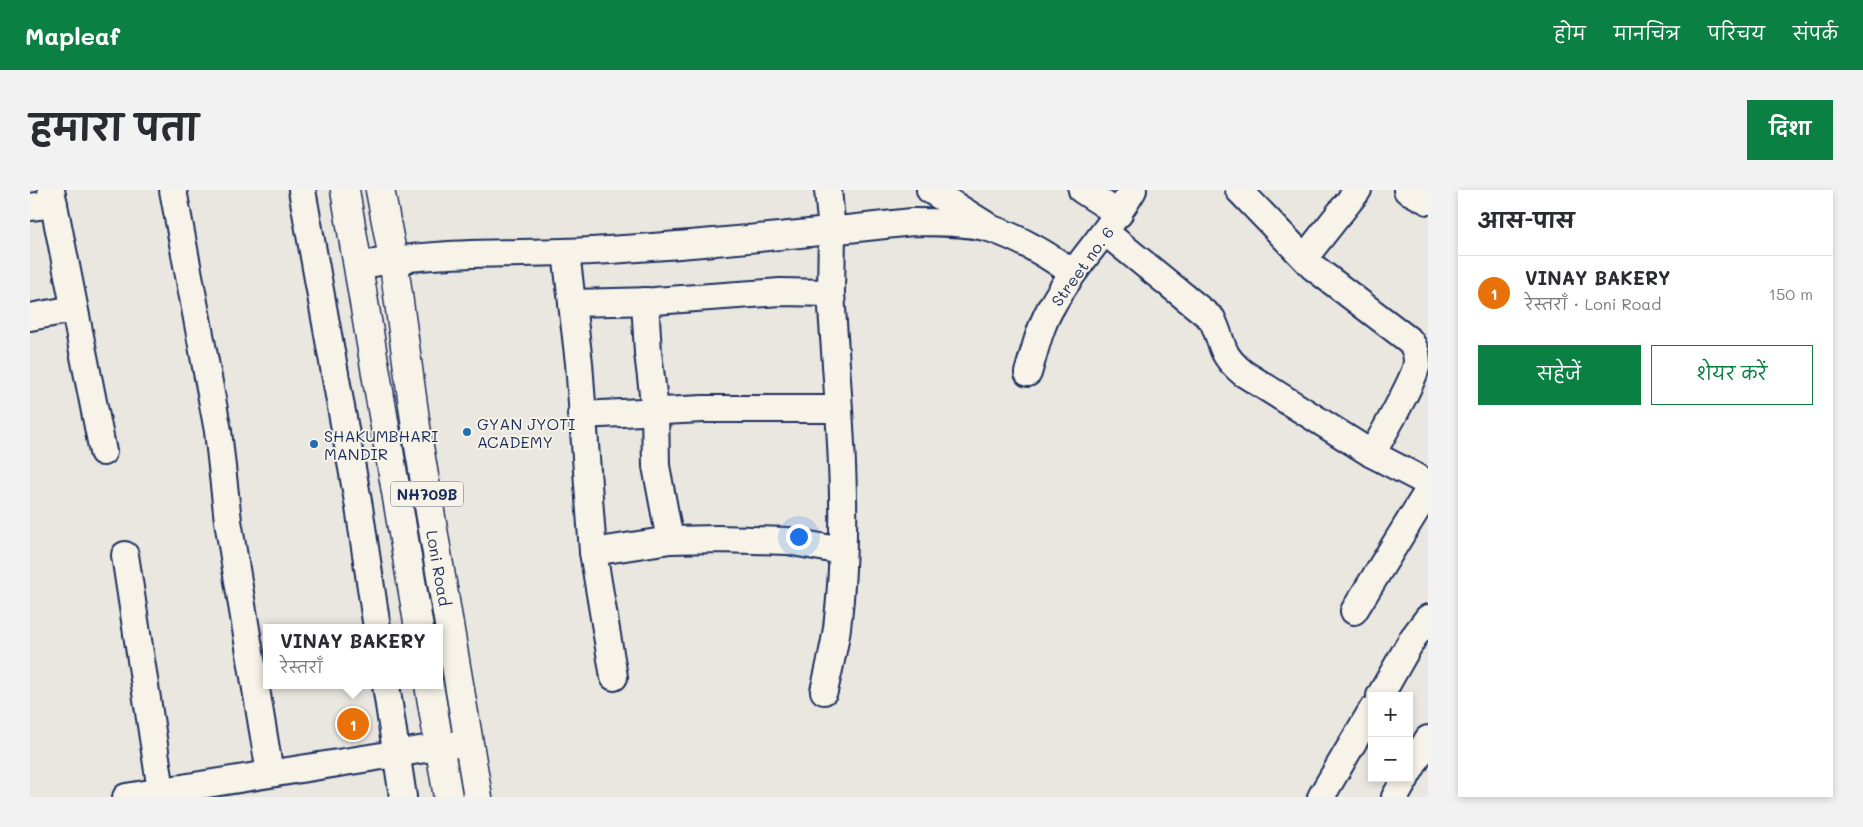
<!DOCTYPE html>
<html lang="hi">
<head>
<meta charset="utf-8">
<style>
	:root { --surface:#fff; --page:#f2f2f3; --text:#2b2b33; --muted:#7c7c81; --line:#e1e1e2; --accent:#0b8043 }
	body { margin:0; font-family:Mali,"Playpen Sans Deva",sans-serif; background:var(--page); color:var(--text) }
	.controls { position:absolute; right:15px; bottom:15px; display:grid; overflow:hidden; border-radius:0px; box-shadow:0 2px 8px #0003 }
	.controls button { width:45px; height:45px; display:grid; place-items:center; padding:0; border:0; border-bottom:1px solid var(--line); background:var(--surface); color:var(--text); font:25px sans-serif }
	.you { position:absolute; left:768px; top:346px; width:18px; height:18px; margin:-12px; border:4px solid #fff; border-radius:50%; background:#1a73e8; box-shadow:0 0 0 8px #1a73e833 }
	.badge { display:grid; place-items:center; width:32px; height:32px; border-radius:50%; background:var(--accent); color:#fff; font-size:16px; font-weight:700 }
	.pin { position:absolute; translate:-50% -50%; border:2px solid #fff; box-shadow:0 1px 5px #0006 }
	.popup { position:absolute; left:233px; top:434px; width:180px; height:65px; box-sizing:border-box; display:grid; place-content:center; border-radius:0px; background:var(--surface); filter:drop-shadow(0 1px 4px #0005); font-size:16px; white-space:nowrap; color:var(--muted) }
	.popup b { font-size:19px; color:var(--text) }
	.popup::after { content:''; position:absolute; left:50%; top:100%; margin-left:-10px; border:10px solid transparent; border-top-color:var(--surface) }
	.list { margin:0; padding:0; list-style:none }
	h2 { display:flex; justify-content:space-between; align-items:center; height:65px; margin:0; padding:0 20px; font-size:21px }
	h2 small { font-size:16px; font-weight:400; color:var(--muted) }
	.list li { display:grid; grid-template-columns:32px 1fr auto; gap:15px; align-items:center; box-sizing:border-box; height:75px; padding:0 20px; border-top:1px solid var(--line) }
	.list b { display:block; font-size:19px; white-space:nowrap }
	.list p { margin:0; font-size:16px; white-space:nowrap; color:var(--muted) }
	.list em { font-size:16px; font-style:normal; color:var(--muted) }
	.actions { display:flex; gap:10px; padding:15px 20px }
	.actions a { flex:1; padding:11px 0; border:1px solid var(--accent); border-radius:0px; text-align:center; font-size:18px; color:var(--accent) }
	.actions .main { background:var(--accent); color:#fff }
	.map { position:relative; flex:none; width:1398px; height:607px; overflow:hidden; border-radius:0px }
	header { display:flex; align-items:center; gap:30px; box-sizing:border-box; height:70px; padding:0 25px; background:var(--accent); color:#fff }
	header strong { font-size:24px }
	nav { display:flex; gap:28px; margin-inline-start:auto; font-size:18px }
	.intro { display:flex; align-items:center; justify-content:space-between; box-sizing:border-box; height:120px; padding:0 30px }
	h1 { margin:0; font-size:35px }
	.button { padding:12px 22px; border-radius:0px; background:var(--accent); color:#fff; font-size:18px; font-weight:700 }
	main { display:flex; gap:30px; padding:0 30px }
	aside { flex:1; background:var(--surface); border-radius:0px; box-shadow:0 2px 8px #0003 }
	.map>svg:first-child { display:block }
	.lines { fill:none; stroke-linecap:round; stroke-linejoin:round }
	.minor-casing { stroke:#1b2f5e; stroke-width:30 }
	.highway-casing { stroke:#1b2f5e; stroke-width:31 }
	.minor { stroke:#f7f3e8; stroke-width:26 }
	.highway { stroke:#f7f3e8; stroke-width:28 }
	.poi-dot { fill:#1f6fb2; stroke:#f7f3e8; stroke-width:2 }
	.labels { text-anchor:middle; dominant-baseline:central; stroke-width:4; stroke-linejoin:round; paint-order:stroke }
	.shield { fill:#f7f3e8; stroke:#5d6a87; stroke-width:1 }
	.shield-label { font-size:15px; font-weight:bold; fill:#1b2f5e }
	.street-label { font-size:16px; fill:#1b2f5e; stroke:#f7f3e8 }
	.poi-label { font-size:16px; fill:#1b2f5e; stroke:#f7f3e8; text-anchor:start }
</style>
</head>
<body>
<header>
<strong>Mapleaf</strong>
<nav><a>होम</a><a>मानचित्र</a><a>परिचय</a><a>संपर्क</a></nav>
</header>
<div class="intro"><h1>हमारा पता</h1><a class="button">दिशा</a></div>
<main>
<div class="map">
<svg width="1398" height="607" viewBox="0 0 1398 607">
	<rect width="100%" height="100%" fill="#eae7e0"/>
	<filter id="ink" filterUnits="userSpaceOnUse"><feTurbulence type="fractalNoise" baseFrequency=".02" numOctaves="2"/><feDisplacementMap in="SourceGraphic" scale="10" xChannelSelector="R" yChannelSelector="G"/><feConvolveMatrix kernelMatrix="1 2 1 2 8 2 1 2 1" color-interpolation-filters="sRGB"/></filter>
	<g filter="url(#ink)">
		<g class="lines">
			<defs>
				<g id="minor">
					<path d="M 21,0 L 73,262"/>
					<path d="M 143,0 L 188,241 L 198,331 L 240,583"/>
					<path d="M 272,0 L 329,317 L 347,438"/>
					<path d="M 900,0 L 956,35"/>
					<path d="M 1052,0 L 1089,24"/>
					<path d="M 1209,0 L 1283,77 L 1380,151 C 1385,158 1387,163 1387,173 C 1385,190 1352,245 1342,264"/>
					<path d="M 1377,0 L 1398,11"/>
					<path d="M 0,17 L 24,14"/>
					<path d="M 1075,42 L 1182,129 C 1195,156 1188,162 1213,183 L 1342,264 L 1398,293"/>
					<path d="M 536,62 L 549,173 L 563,362 L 584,487"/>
					<path d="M 1275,67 L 1328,0"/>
					<path d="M 328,76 C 404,60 484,65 562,61 C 669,55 775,44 882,32 C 905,32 940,32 962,39 C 992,49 1018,65 1043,83"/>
					<path d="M 615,111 L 618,163 L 625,220 L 626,276 L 640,350"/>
					<path d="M 542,113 L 624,111 L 750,102 L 801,103 L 802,41 L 798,0"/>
					<path d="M 0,127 L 44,119"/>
					<path d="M 998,183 C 1005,160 1010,135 1023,114 C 1046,73 1080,40 1103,0"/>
					<path d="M 551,225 L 673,219 L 807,219"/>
					<path d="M 563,362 L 640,350 L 688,349 L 758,351 L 812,361"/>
					<path d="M 95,365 L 132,607"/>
					<path d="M 1324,421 L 1398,301"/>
					<path d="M 356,495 L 373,607"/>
					<path d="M 794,501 C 799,480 804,459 807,438 C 821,327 808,214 801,103"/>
					<path d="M 1350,506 L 1383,448 L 1398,428"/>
					<path d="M 1379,582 L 1398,549"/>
					<path d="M 96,607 L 439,552"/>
					<path d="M 1291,607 L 1342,520"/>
					<path d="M 1365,607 L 1376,588"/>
				</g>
				<g id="highway">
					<path d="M 315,0 L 389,438"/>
					<path d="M 350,0 L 363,68 L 387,244 L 448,607"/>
					<path d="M 399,495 L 418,607"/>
				</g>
			</defs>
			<use href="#minor" class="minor-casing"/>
			<use href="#highway" class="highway-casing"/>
			<use href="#minor" class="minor"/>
			<use href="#highway" class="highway"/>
		</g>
	</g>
	<g class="poi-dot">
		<circle cx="437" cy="242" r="5"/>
		<circle cx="284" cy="254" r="5"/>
	</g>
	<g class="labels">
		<rect class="shield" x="361" y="291.5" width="72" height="25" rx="4"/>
		<g class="shield-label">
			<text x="397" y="304">NH709B</text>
		</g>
		<g class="street-label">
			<text transform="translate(1052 76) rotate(-54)">Street no. 6</text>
			<text transform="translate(409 378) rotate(80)">Loni Road</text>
		</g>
		<g class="poi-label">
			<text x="447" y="233">GYAN JYOTI<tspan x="447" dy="18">ACADEMY</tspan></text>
			<text x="294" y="245">SHAKUMBHARI<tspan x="294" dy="18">MANDIR</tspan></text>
		</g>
	</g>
</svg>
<div class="controls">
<button>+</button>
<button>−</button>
</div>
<div class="you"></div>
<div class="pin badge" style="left:323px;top:534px;background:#e8710a">1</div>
<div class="popup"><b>VINAY BAKERY</b>रेस्तराँ</div>
</div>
<aside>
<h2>आस-पास<small></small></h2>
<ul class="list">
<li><span class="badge" style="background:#e8710a">1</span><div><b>VINAY BAKERY</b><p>रेस्तराँ · Loni Road</p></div><em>150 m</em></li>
</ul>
<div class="actions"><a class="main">सहेजें</a><a>शेयर करें</a></div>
</aside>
</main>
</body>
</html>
